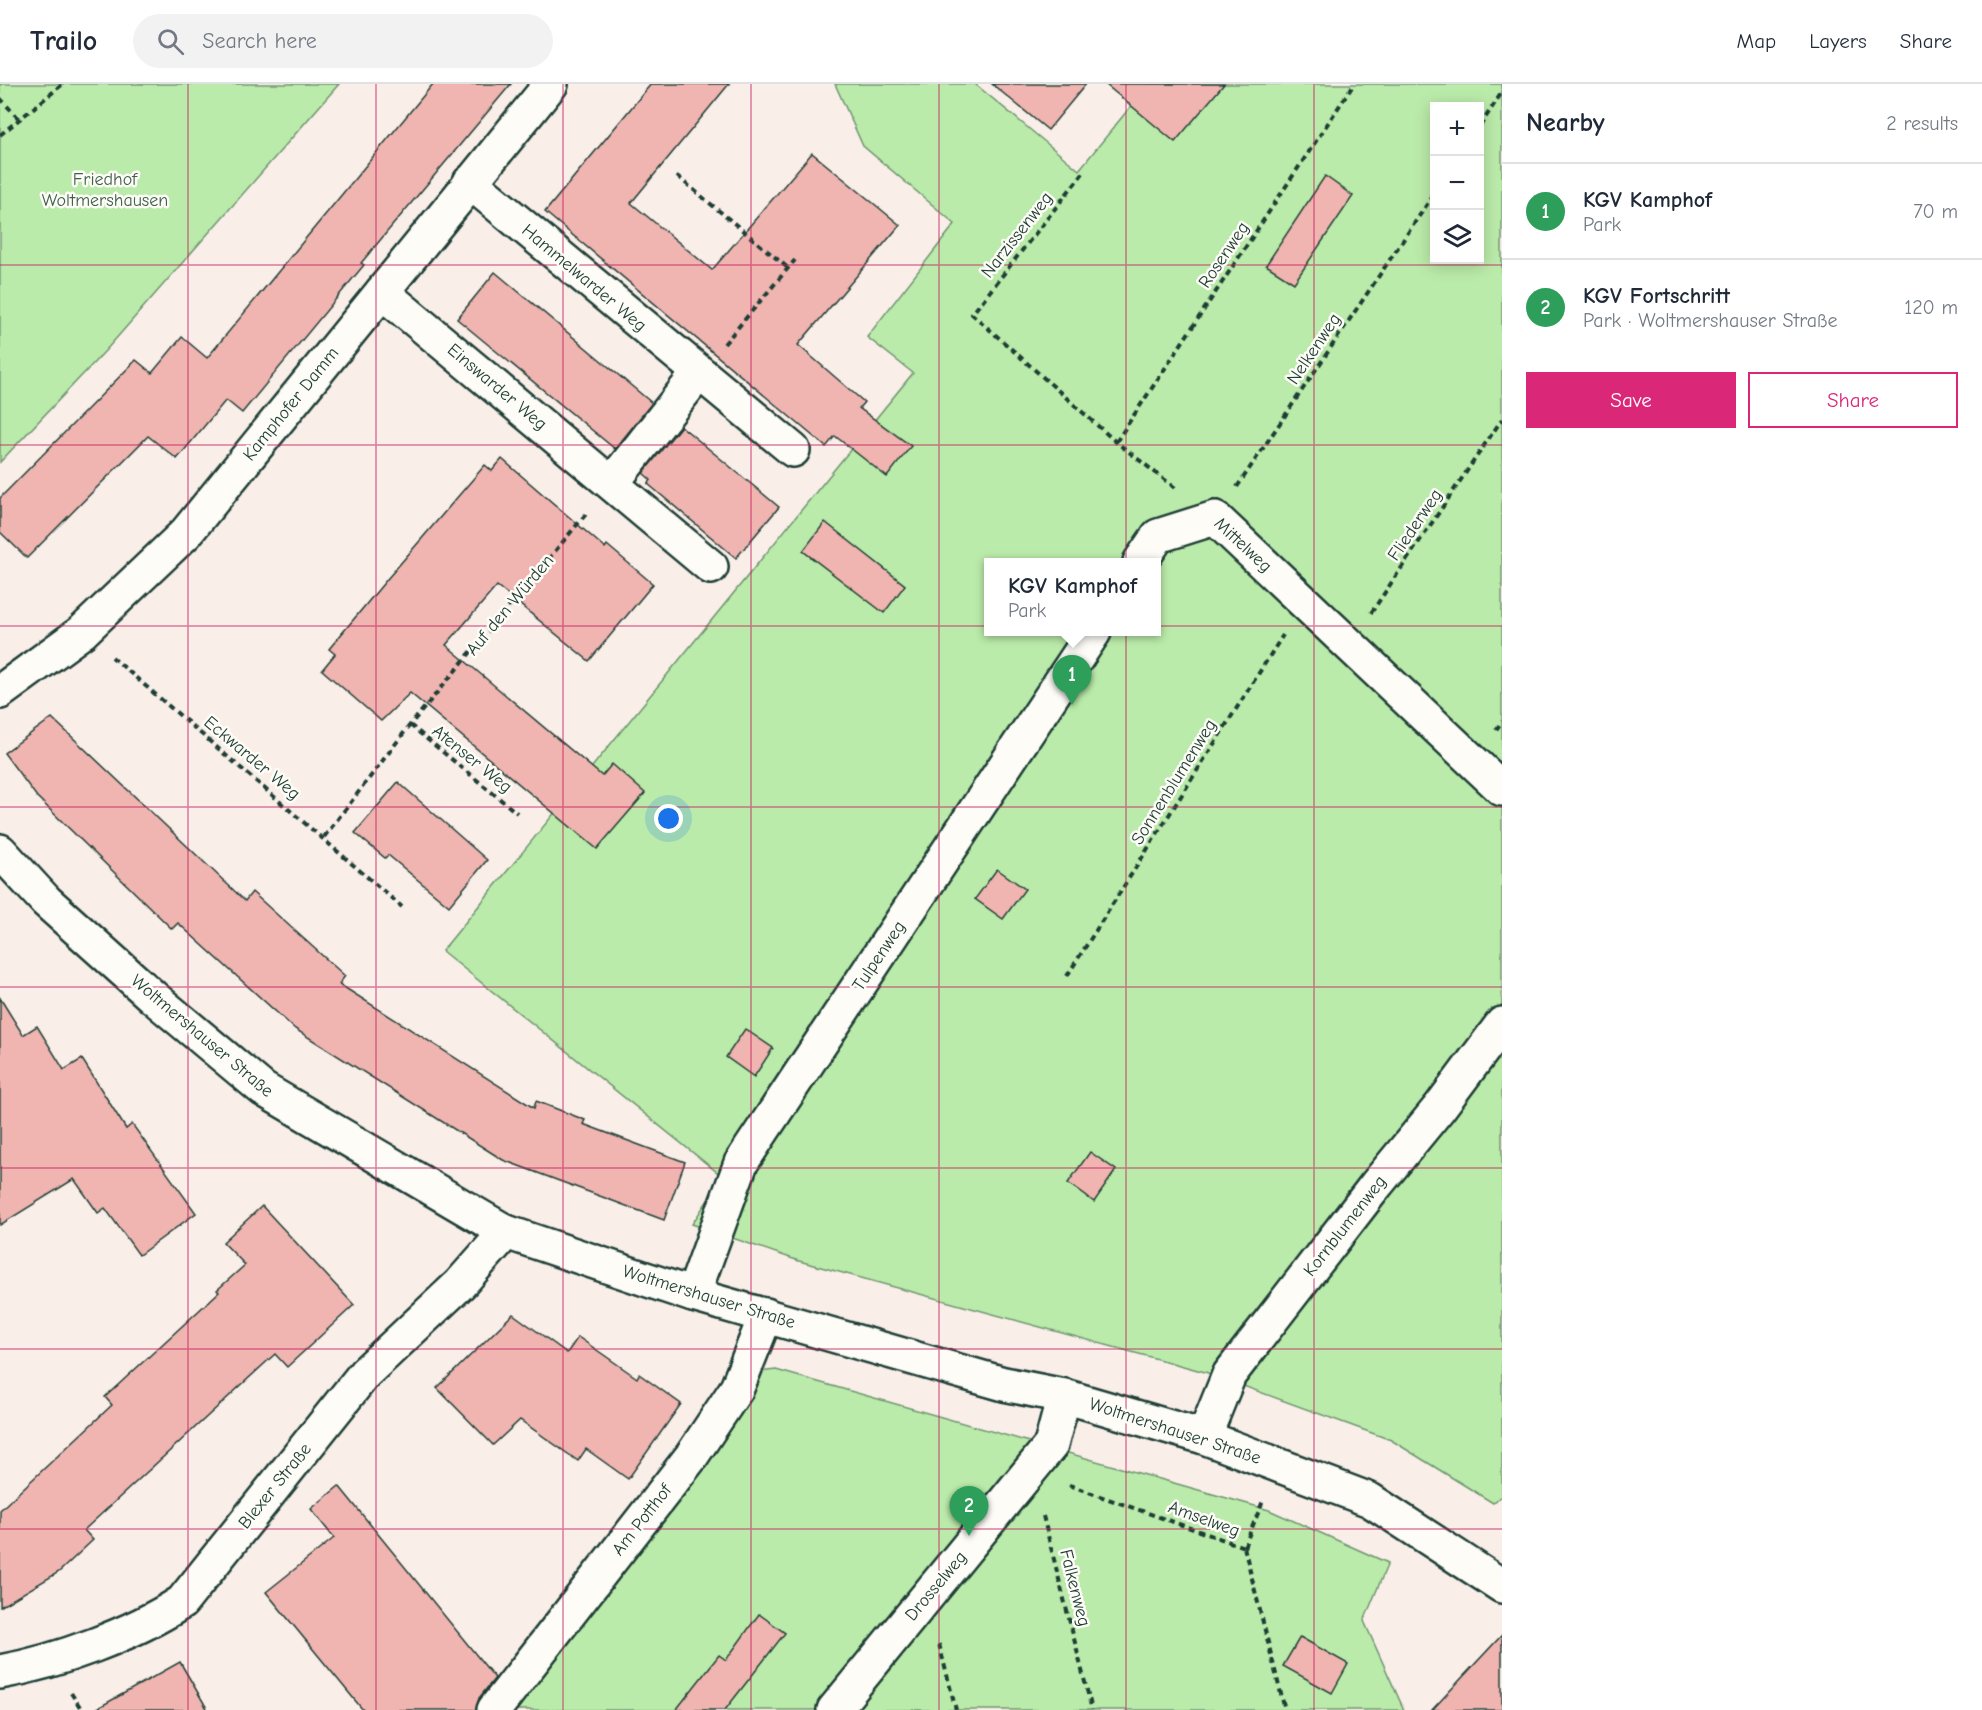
<!DOCTYPE html>
<html lang="en">
<head>
<meta charset="utf-8">
<style>
	:root { --surface:#fff; --page:#f2f2f3; --text:#1f2937; --muted:#747a83; --line:#e0e1e3; --accent:#db2777 }
	body { margin:0; font-family:"Comic Neue",sans-serif; background:var(--page); color:var(--text) }
	.controls { position:absolute; right:18px; top:18px; display:grid; overflow:hidden; border-radius:0px; box-shadow:0 3px 15px #0003 }
	.controls button { width:54px; height:54px; display:grid; place-items:center; padding:0; border:0; border-bottom:2px solid var(--line); background:var(--surface); color:var(--text); font:30px sans-serif }
	.you { position:absolute; left:669px; top:735px; width:21px; height:21px; margin:-15px; border:4px solid #fff; border-radius:50%; background:#1a73e8; box-shadow:0 0 0 9px #1a73e833 }
	.badge { display:grid; place-items:center; width:39px; height:39px; border-radius:50%; background:var(--accent); color:#fff; font-size:20px; font-weight:700 }
	.pin { position:absolute; translate:-50% -50px; filter:drop-shadow(0 2px 3px #0008) }
	.pin::after { content:''; position:absolute; top:32px; width:21px; height:18px; background:inherit; clip-path:polygon(0 0,100% 0,50% 100%) }
	.popup { position:absolute; left:984px; top:474px; width:177px; height:78px; box-sizing:border-box; display:grid; place-content:center; border-radius:0px; background:var(--surface); filter:drop-shadow(0 2px 4px #0005); font-size:20px; white-space:nowrap; color:var(--muted) }
	.popup b { font-size:22px; color:var(--text) }
	.popup::after { content:''; position:absolute; left:50%; top:100%; margin-left:-12px; border:12px solid transparent; border-top-color:var(--surface) }
	.list { margin:0; padding:0; list-style:none }
	h2 { display:flex; justify-content:space-between; align-items:center; height:78px; margin:0; padding:0 24px; font-size:26px }
	h2 small { font-size:20px; font-weight:400; color:var(--muted) }
	.list li { display:grid; grid-template-columns:39px 1fr auto; gap:18px; align-items:center; box-sizing:border-box; height:96px; padding:0 24px; border-top:2px solid var(--line) }
	.list b { display:block; font-size:22px; white-space:nowrap }
	.list p { margin:0; font-size:20px; white-space:nowrap; color:var(--muted) }
	.list em { font-size:20px; font-style:normal; color:var(--muted) }
	.actions { display:flex; gap:12px; padding:18px 24px }
	.actions a { flex:1; padding:14px 0; border:2px solid var(--accent); border-radius:0px; text-align:center; font-size:21px; color:var(--accent) }
	.actions .main { background:var(--accent); color:#fff }
	.icon { flex:none; width:33px; height:33px; fill:none; stroke:currentColor; stroke-width:2; stroke-linecap:round; stroke-linejoin:round }
	.map { position:relative; flex:none; width:1502px; height:1626px; overflow:hidden }
	header { display:flex; align-items:center; gap:36px; box-sizing:border-box; height:84px; padding:0 30px; background:var(--surface); border-bottom:2px solid var(--line) }
	header strong { font-size:28px }
	nav { display:flex; gap:33px; margin-inline-start:auto; font-size:21px }
	.search { width:420px; height:54px; background:var(--page); display:flex; align-items:center; gap:15px; box-sizing:border-box; padding:0 21px; border-radius:33px; color:var(--muted); font-size:22px }
	main { display:flex }
	aside { flex:1; background:var(--surface) }
	.map>svg:first-child { display:block }
	.green { fill:#bbebaa; stroke:#6d946f; stroke-width:1.5; fill-rule:evenodd }
	.building { fill:#f0b5b0; stroke:#1f3d34; stroke-width:1.5 }
	.lines { fill:none; stroke-linecap:round; stroke-linejoin:round }
	.minor-casing { stroke:#1f3d34; stroke-width:38 }
	.path { stroke:#1f3d34; stroke-width:4; stroke-dasharray:6 4.5; stroke-linecap:butt }
	.minor { stroke:#fdfcf7; stroke-width:33 }
	.grid { fill:none; stroke:#c2185b; stroke-width:1.5; stroke-opacity:0.55 }
	.labels { text-anchor:middle; dominant-baseline:central; stroke-width:5; stroke-linejoin:round; paint-order:stroke }
	.park-label { font-size:18px; fill:#3e604c; stroke:#fdfcf7 }
	.street-label { font-size:18px; fill:#1f3d34; stroke:#fdfcf7 }
</style>
</head>
<body>
<header>
<strong>Trailo</strong>
<div class="search"><svg class="icon" aria-label="search" viewBox="0 0 24 24"><circle cx="10" cy="10" r="6"/><path d="M15 15l6 6"/></svg>Search here</div>
<nav><a>Map</a><a>Layers</a><a>Share</a></nav>
</header>
<main>
<div class="map">
<svg width="1502" height="1626" viewBox="0 0 1502 1626">
	<rect width="100%" height="100%" fill="#faeee9"/>
	<filter id="ink" filterUnits="userSpaceOnUse"><feTurbulence type="fractalNoise" baseFrequency=".0167" numOctaves="2"/><feDisplacementMap in="SourceGraphic" scale="12" xChannelSelector="R" yChannelSelector="G"/><feConvolveMatrix kernelMatrix="1 2 1 2 8 2 1 2 1" color-interpolation-filters="sRGB"/></filter>
	<g filter="url(#ink)">
		<g class="green">
			<path d="M 0,0 L 339,0 L 106,266 L 0,378 Z"/>
			<path d="M 835,0 L 975,0 L 1079,86 L 1149,0 L 1502,0 L 1502,1411 L 1493,1419 L 1391,1356 L 1205,1288 L 799,1177 L 692,1140 L 723,1093 L 442,867 L 913,289 L 867,253 L 955,140 L 863,62 ZM 1434,22 L 1480,22 L 1480,176 L 1434,176 ZM 988,478 L 1156,478 L 1156,548 L 988,548 Z"/>
			<path d="M 776,1286 L 1269,1426 L 1388,1479 L 1364,1537 L 1404,1626 L 477,1626 L 732,1291 Z"/>
		</g>
		<g class="building">
			<path d="M 433,0 L 511,0 L 361,179 L 364,181 L 242,329 L 226,316 L 177,375 L 148,352 L 27,474 L 0,448 L 0,414 L 136,276 L 152,289 L 182,253 L 207,274 Z"/>
			<path d="M 651,0 L 729,0 L 631,119 L 712,186 L 812,69 L 900,141 L 798,261 L 864,318 L 859,324 L 911,362 L 887,393 L 835,352 L 826,363 L 545,128 Z"/>
			<path d="M 992,0 L 1086,0 L 1048,46 Z"/>
			<path d="M 1105,0 L 1224,0 L 1175,58 Z"/>
			<path d="M 1325,92 L 1353,112 L 1294,199 L 1266,181 Z"/>
			<path d="M 495,188 L 652,319 L 615,365 L 457,235 Z"/>
			<path d="M 681,342 L 779,423 L 736,474 L 648,400 L 651,396 L 643,389 Z"/>
			<path d="M 502,375 L 605,464 L 607,461 L 653,500 L 589,577 L 497,502 L 446,561 L 602,692 L 612,680 L 645,709 L 597,765 L 410,609 L 381,637 L 322,586 L 335,570 L 329,565 L 388,494 L 485,381 L 492,387 Z"/>
			<path d="M 825,438 L 905,501 L 884,529 L 803,467 Z"/>
			<path d="M 52,634 L 245,817 L 252,808 L 345,892 L 339,900 L 534,1024 L 536,1017 L 585,1036 L 583,1040 L 685,1078 L 664,1136 L 503,1076 L 295,945 L 178,839 L 172,845 L 37,713 L 4,669 Z"/>
			<path d="M 398,698 L 487,776 L 449,822 L 388,771 L 385,774 L 355,749 Z"/>
			<path d="M 997,785 L 1025,805 L 1003,835 L 975,815 Z"/>
			<path d="M 0,914 L 23,951 L 37,942 L 64,986 L 82,975 L 126,1045 L 132,1040 L 196,1129 L 139,1171 L 105,1124 L 98,1129 L 74,1095 L 0,1141 Z"/>
			<path d="M 745,945 L 773,964 L 754,993 L 726,973 Z"/>
			<path d="M 1090,1068 L 1116,1086 L 1094,1118 L 1068,1099 Z"/>
			<path d="M 262,1122 L 354,1221 L 287,1283 L 275,1270 L 84,1446 L 93,1456 L 59,1488 L 0,1523 L 0,1426 L 112,1321 L 105,1313 L 219,1208 L 217,1206 L 245,1181 L 223,1158 Z"/>
			<path d="M 513,1230 L 567,1269 L 578,1253 L 637,1294 L 639,1290 L 681,1320 L 628,1395 L 586,1365 L 578,1377 L 520,1336 L 493,1361 L 437,1304 Z"/>
			<path d="M 339,1402 L 495,1594 L 479,1614 L 476,1626 L 363,1626 L 266,1508 L 334,1454 L 311,1425 Z"/>
			<path d="M 759,1530 L 785,1549 L 725,1626 L 676,1626 L 719,1571 L 726,1576 Z"/>
			<path d="M 1502,1551 L 1502,1626 L 1432,1626 Z"/>
			<path d="M 1300,1553 L 1348,1580 L 1332,1609 L 1283,1582 Z"/>
			<path d="M 180,1578 L 208,1626 L 94,1626 Z"/>
		</g>
		<g class="lines">
			<defs>
				<g id="minor">
					<path d="M 470,98 L 793,366"/>
					<path d="M 382,208 L 711,483"/>
					<path d="M 612,399 L 698,290"/>
					<path d="M 1140,478 L 1158,452 L 1215,434 L 1502,705"/>
					<path d="M 0,608 L 82,548 L 186,449 L 551,0"/>
					<path d="M 0,767 L 46,817 L 153,913 L 263,1005 L 506,1148 L 693,1211 L 1004,1300 L 1064,1312 L 1204,1353 L 1370,1416 L 1502,1502"/>
					<path d="M 693,1211 L 741,1079 L 1094,548"/>
					<path d="M 1204,1353 L 1229,1291 L 1376,1101 L 1440,1023 L 1502,940"/>
					<path d="M 0,1588 C 57,1578 133,1550 182,1518 L 365,1289 L 460,1200 L 506,1148"/>
					<path d="M 494,1626 L 691,1373 L 737,1304 L 766,1231"/>
					<path d="M 834,1626 L 1051,1361 L 1064,1312"/>
				</g>
			</defs>
			<use href="#minor" class="minor-casing"/>
			<g class="path">
				<path d="M 0,14 L 19,35"/>
				<path d="M 1480,42 L 1502,8"/>
				<path d="M 0,51 L 63,0"/>
				<path d="M 1083,89 L 972,230 L 1116,358 L 1178,406"/>
				<path d="M 677,92 L 788,184"/>
				<path d="M 724,260 L 795,176"/>
				<path d="M 1116,358 L 1354,0"/>
				<path d="M 1237,403 L 1434,110"/>
				<path d="M 1371,529 L 1502,335"/>
				<path d="M 112,573 L 402,823"/>
				<path d="M 410,641 L 517,729"/>
				<path d="M 1496,646 L 1502,637"/>
				<path d="M 324,753 L 410,641 L 586,430"/>
				<path d="M 1067,892 L 1283,551"/>
				<path d="M 1069,1401 L 1244,1463"/>
				<path d="M 1043,1432 L 1092,1626"/>
				<path d="M 1244,1463 L 1285,1626"/>
				<path d="M 1244,1463 L 1263,1417"/>
				<path d="M 939,1560 L 956,1626"/>
				<path d="M 71,1609 L 82,1626"/>
			</g>
			<use href="#minor" class="minor"/>
		</g>
	</g>
	<path class="grid" d="M 188,0 L 188,1626M 376,0 L 376,1626M 563,0 L 563,1626M 751,0 L 751,1626M 939,0 L 939,1626M 1126,0 L 1126,1626M 1314,0 L 1314,1626M 0,181 L 1502,181M 0,361 L 1502,361M 0,542 L 1502,542M 0,723 L 1502,723M 0,903 L 1502,903M 0,1084 L 1502,1084M 0,1265 L 1502,1265M 0,1445 L 1502,1445"/>
	<g class="labels">
		<g class="park-label">
			<text x="105" y="95">Friedhof<tspan x="105" dy="21">Woltmershausen</tspan></text>
		</g>
		<g class="street-label">
			<text transform="translate(1017 151) rotate(-52)">Narzissenweg</text>
			<text transform="translate(1224 171) rotate(-56)">Rosenweg</text>
			<text transform="translate(584 194) rotate(40)">Hammelwarder Weg</text>
			<text transform="translate(1314 265) rotate(-56)">Nelkenweg</text>
			<text transform="translate(497 303) rotate(40)">Einswarder Weg</text>
			<text transform="translate(291 320) rotate(-51)">Kamphofer Damm</text>
			<text transform="translate(1415 441) rotate(-56)">Fliederweg</text>
			<text transform="translate(1243 461) rotate(43)">Mittelweg</text>
			<text transform="translate(510 521) rotate(-50)">Auf den Würden</text>
			<text transform="translate(252 674) rotate(40)">Eckwarder Weg</text>
			<text transform="translate(472 675) rotate(39)">Atenser Weg</text>
			<text transform="translate(1174 698) rotate(-58)">Sonnenblumenweg</text>
			<text transform="translate(879 872) rotate(-56)">Tulpenweg</text>
			<text transform="translate(202 952) rotate(40)">Woltmershauser Straße</text>
			<text transform="translate(1345 1142) rotate(-52)">Kornblumenweg</text>
			<text transform="translate(709 1213) rotate(17)">Woltmershauser Straße</text>
			<text transform="translate(1175 1347) rotate(18)">Woltmershauser Straße</text>
			<text transform="translate(275 1402) rotate(-51)">Blexer Straße</text>
			<text transform="translate(1204 1435) rotate(20)">Amselweg</text>
			<text transform="translate(642 1436) rotate(-52)">Am Potthof</text>
			<text transform="translate(936 1502) rotate(-50)">Drosselweg</text>
			<text transform="translate(1075 1504) rotate(76)">Falkenweg</text>
		</g>
	</g>
</svg>
<div class="controls">
<button>+</button>
<button>−</button>
<button><svg class="icon" aria-label="layers" viewBox="0 0 24 24"><path d="M12 4l9 5-9 5-9-5zM3 14l9 5 9-5"/></svg></button>
</div>
<div class="you"></div>
<div class="pin badge" style="left:1072px;top:621px;background:#2e9e5b">1</div>
<div class="popup"><b>KGV Kamphof</b>Park</div>
<div class="pin badge" style="left:969px;top:1452px;background:#2e9e5b">2</div>
</div>
<aside>
<h2>Nearby<small>2 results</small></h2>
<ul class="list">
<li><span class="badge" style="background:#2e9e5b">1</span><div><b>KGV Kamphof</b><p>Park</p></div><em>70 m</em></li>
<li><span class="badge" style="background:#2e9e5b">2</span><div><b>KGV Fortschritt</b><p>Park · Woltmershauser Straße</p></div><em>120 m</em></li>
</ul>
<div class="actions"><a class="main">Save</a><a>Share</a></div>
</aside>
</main>
</body>
</html>
